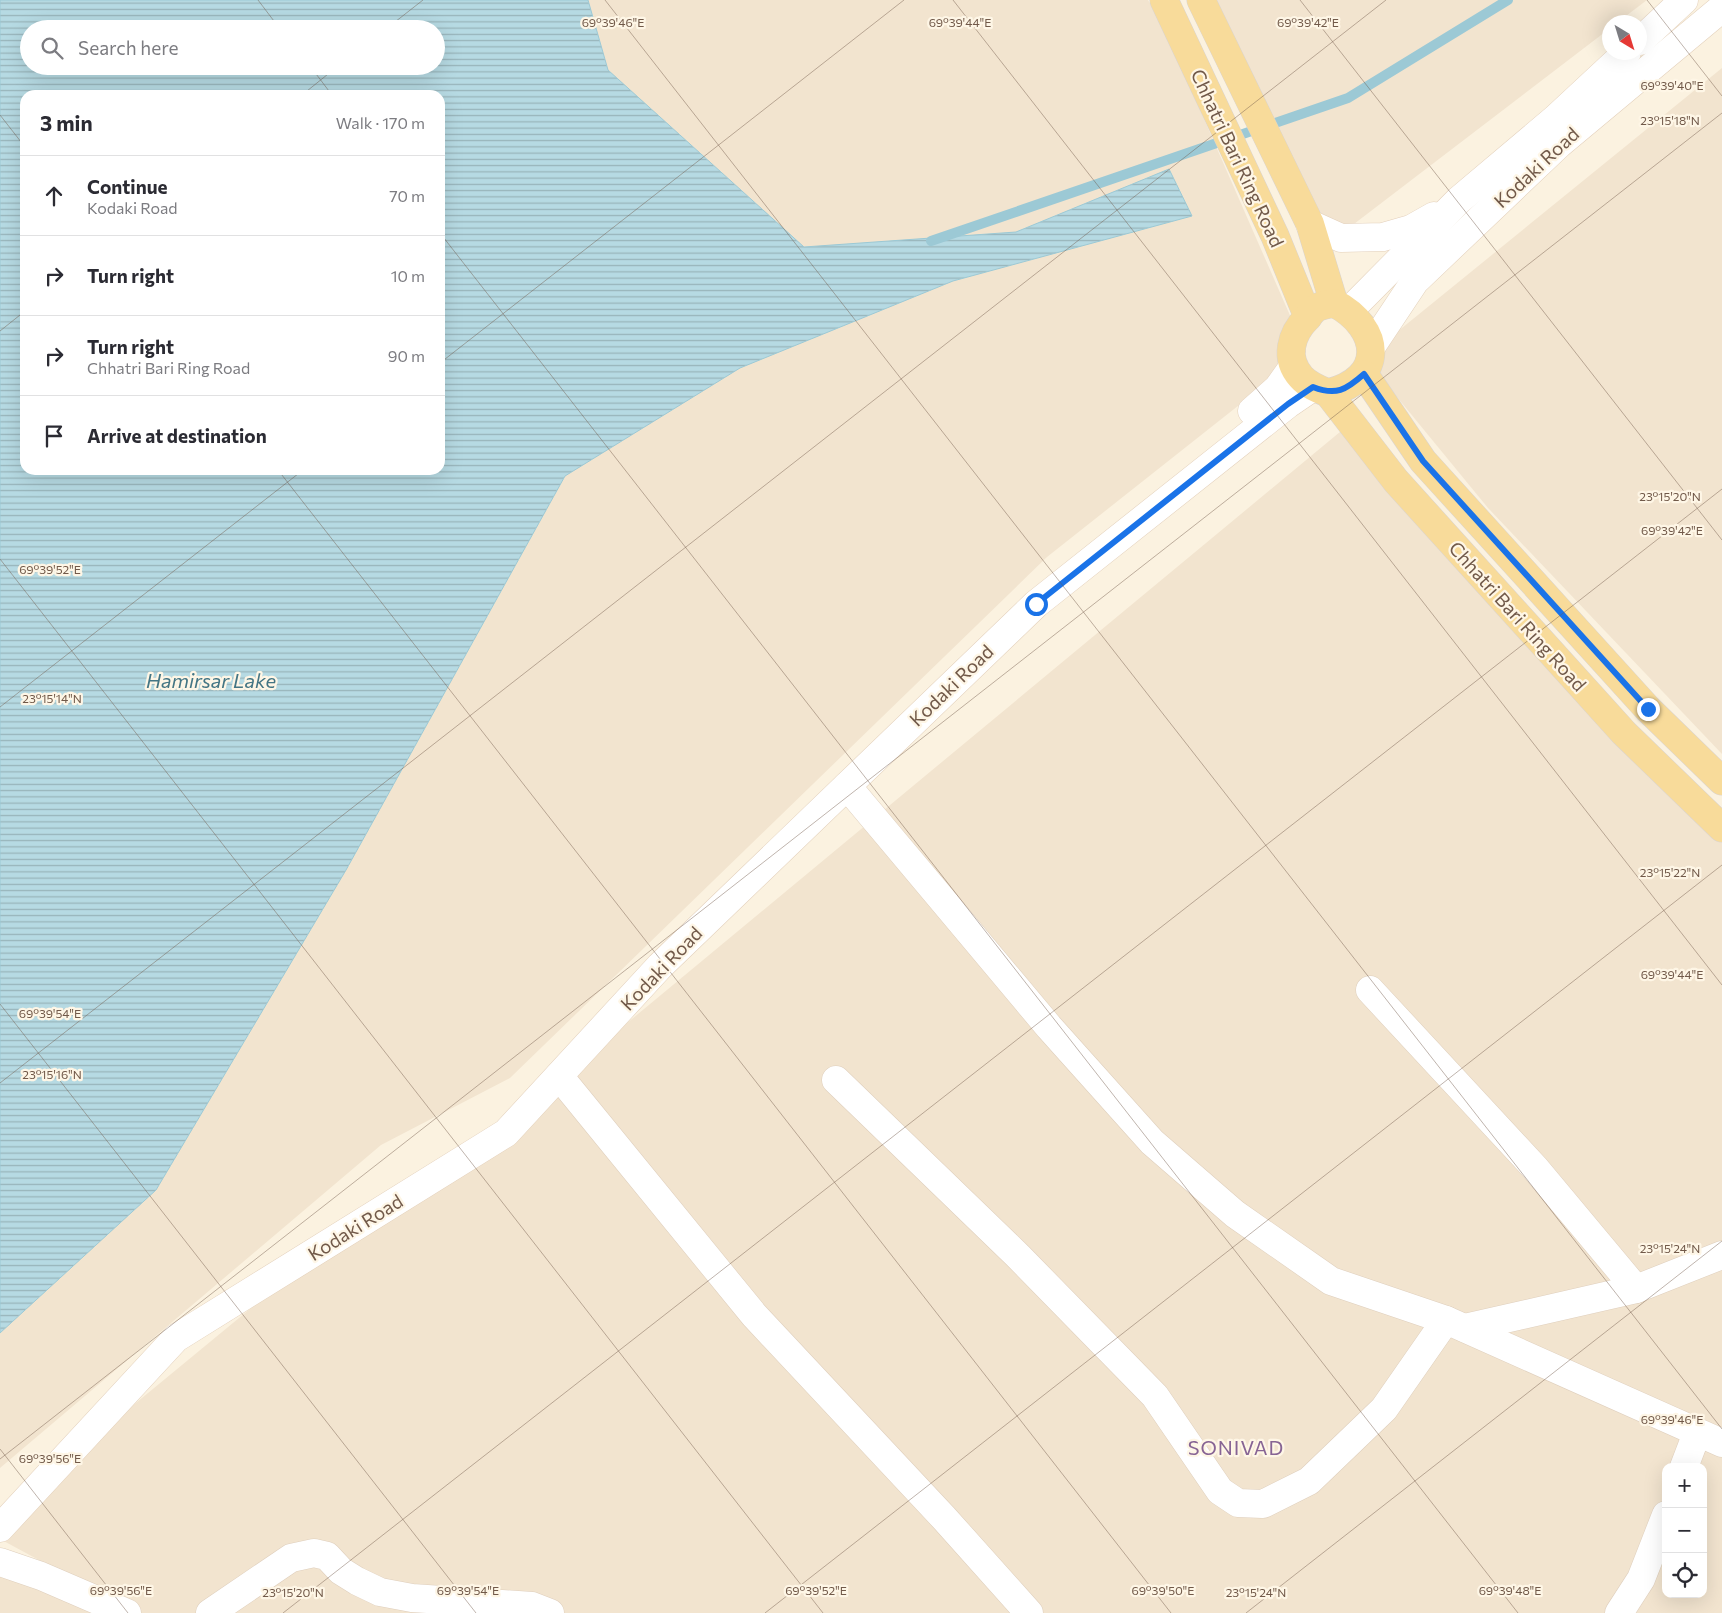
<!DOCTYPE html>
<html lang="en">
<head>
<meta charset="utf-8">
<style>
	:root { --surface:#fff; --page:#f7f7f7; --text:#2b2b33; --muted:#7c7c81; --line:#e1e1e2 }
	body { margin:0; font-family:Commissioner,sans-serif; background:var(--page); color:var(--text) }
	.controls { position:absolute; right:15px; bottom:15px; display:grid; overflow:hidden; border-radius:10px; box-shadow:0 5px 20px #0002 }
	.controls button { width:45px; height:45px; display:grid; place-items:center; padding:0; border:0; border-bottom:1px solid var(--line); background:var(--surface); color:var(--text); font:25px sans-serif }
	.compass { position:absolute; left:1602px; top:15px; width:45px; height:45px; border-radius:50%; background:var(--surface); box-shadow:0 5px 20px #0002; rotate:142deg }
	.stop { position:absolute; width:15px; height:15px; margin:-11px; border:4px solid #1a73e8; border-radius:50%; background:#fff }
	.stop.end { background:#1a73e8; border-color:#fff; box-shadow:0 1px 5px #0008 }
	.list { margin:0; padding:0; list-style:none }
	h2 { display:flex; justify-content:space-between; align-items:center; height:65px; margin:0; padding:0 20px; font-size:21px }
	h2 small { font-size:16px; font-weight:400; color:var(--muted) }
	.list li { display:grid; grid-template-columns:32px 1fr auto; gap:15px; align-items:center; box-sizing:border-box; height:80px; padding:0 20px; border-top:1px solid var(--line) }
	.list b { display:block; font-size:19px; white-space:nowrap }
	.list p { margin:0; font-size:16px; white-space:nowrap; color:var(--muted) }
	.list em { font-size:16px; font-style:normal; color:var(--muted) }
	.icon { flex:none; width:28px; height:28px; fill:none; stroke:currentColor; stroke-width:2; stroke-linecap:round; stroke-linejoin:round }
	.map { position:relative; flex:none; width:1722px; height:1613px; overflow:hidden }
	.search { position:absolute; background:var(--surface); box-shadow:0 5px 20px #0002; left:20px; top:20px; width:425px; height:55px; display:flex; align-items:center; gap:12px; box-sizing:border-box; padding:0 18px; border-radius:28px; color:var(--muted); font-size:19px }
	.panel { position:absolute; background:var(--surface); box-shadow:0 5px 20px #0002; left:20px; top:90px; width:425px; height:385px; border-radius:15px }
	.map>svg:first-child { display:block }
	.residential { fill:#f2e4cf; fill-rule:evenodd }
	.water { fill:url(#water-rules); stroke:#9cc9d5; fill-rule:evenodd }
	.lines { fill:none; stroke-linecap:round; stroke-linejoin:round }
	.stream { stroke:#9cc9d5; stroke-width:10 }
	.street-casing { stroke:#dfcfbd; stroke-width:29 }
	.secondary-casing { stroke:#e3d0bb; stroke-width:29 }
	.primary-casing { stroke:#dad4d0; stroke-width:29 }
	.street { stroke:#fff; stroke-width:28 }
	.secondary { stroke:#fff; stroke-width:28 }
	.primary { stroke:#f8db9a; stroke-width:28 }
	.route { stroke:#1a73e8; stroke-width:6 }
	.ticks { fill:none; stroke:#715949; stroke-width:1; stroke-opacity:0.45 }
	.labels { text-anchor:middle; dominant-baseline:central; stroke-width:4.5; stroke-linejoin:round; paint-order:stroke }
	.street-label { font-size:19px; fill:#715949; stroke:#fef6e6 }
	.water-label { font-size:20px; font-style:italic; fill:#437584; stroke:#fef6e6 }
	.neighbourhood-label { font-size:20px; letter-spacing:1px; fill:#876494; stroke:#fef6e6 }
	.ticks-label { font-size:12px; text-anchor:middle; fill:#715949; stroke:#fef6e6; stroke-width:4.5; stroke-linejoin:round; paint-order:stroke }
</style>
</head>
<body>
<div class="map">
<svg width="1722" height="1613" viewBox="0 0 1722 1613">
	<defs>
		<pattern id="water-rules" width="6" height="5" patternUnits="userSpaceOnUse" patternTransform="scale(1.25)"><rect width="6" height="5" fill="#b6dae3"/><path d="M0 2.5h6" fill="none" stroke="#98b4ba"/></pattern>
	</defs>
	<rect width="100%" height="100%" fill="#fbf2e0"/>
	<g class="residential">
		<path d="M 0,0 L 1148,0 L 1162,23 L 1306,352 L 1047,557 L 510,1078 L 381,1145 L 0,1468 ZM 29,29 L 436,29 L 436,66 L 29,66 ZM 25,95 L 440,95 L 440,470 L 25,470 Z"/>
		<path d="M 1200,0 L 1647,0 L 1618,22 L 1610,22 L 1609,29 L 1333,240 Z"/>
		<path d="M 1722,68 L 1722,754 L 1488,508 L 1365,358 Z"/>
		<path d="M 1358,417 L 1722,826 L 1722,1613 L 137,1613 L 0,1539 L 0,1515 L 382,1200 L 521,1111 ZM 1666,1467 L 1703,1467 L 1703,1594 L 1666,1594 Z"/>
		<path d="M 0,1556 L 105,1613 L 0,1613 Z"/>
	</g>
	<path class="water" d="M 0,0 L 588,0 L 608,70 L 804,247 L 1016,232 L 1169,169 L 1192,216 L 953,281 L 740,368 L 565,476 L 346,870 L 156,1190 L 0,1333 ZM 29,29 L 436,29 L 436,66 L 29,66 ZM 25,95 L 440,95 L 440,470 L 25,470 Z"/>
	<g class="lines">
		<path class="stream" d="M 931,241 L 1348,98 L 1508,0"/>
		<defs>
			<g id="street">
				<path d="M 847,786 L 1049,1027 L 1152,1142 L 1235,1214 L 1331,1281 L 1446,1320 L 1722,1443"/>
				<path d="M 1370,990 L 1535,1168 L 1636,1289"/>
				<path d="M 559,1076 L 754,1315 L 944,1518 L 1029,1613"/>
				<path d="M 836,1080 L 1018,1256 L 1155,1396 L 1220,1491 L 1238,1503 L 1263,1504 L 1309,1481 L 1384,1409 L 1446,1320"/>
				<path d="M 1465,1328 L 1636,1289 L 1722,1255"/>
				<path d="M 1684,1467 L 1697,1433"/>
				<path d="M 0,1562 L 41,1576 L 127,1613"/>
				<path d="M 210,1613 L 291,1558 L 314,1553 L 327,1556 L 341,1571 L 357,1581 L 380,1592 L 412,1598 L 532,1606 L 550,1613"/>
				<path d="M 1619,1613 L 1641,1579 L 1666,1515"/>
			</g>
			<g id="secondary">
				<path d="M 1640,41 L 1684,0"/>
				<path d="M 1310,224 L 1341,238 L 1383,237 L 1411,229 L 1434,216"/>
				<path d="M 1349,311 L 1459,200 L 1555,119 L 1627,52"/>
				<path d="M 1371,347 L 1415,281 L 1559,144 L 1722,8"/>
				<path d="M 1252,411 L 1278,388 L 1293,367"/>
				<path d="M 0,1528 L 176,1338 L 506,1133 L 660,966 L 1036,604 L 1288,404 L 1313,387"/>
			</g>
			<g id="primary">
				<path d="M 1164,0 L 1275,236 L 1308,317"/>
				<path d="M 1201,0 L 1310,224 L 1334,303"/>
				<path d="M 1334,303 C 1382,328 1386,379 1328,393 C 1318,389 1308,385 1301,377 C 1284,358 1291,334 1307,318 C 1310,314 1314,309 1318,307 C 1323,305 1329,304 1334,303 Z"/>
				<path d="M 1364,374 L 1423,461 L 1648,709 L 1722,781"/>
				<path d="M 1328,393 L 1396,481 L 1624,733 L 1722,828"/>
			</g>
		</defs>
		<use href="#street" class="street-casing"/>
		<use href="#secondary" class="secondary-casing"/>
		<use href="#primary" class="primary-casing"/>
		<use href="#street" class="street"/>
		<use href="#secondary" class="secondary"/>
		<use href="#primary" class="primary"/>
	</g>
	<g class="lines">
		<path class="route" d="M 1036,604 L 1288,404 L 1313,387 C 1336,396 1346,390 1364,374 L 1423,461 L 1648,709"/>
	</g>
	<path class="ticks" d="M 258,0 L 280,29M 605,0 L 1722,1429M 953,0 L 1722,985M 1300,0 L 1722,540M 1647,0 L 1722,96M 386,29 L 423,0M 310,66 L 332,95M 302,95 L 338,66M 0,115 L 25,147M 440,233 L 1518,1613M 0,331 L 25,311M 440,363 L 904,0M 278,470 L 1171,1613M 0,559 L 823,1613M 0,707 L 303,470M 0,1004 L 476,1613M 0,1083 L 1386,0M 0,1449 L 128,1613M 0,1459 L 1722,113M 283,1613 L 1722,489M 765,1613 L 1722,865M 1246,1613 L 1722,1241"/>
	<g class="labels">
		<g class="street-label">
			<text transform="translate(1238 158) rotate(65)">Chhatri Bari Ring Road</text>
			<text transform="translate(1536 167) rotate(-43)">Kodaki Road</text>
			<text transform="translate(1518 616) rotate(48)">Chhatri Bari Ring Road</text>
			<text transform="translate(951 685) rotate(-44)">Kodaki Road</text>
			<text transform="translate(661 968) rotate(-46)">Kodaki Road</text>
			<text transform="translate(355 1227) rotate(-32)">Kodaki Road</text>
		</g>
		<g class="water-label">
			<text x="211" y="680">Hamirsar Lake</text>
		</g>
		<g class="neighbourhood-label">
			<text x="1236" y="1447">SONIVAD</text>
		</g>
	</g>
	<g class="ticks-label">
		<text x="960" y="27">69°39'44"E</text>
		<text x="1308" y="27">69°39'42"E</text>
		<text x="613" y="27">69°39'46"E</text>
		<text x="1672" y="90">69°39'40"E</text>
		<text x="1670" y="125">23°15'18"N</text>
		<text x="1670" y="501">23°15'20"N</text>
		<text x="1672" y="535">69°39'42"E</text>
		<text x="50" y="574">69°39'52"E</text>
		<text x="52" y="703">23°15'14"N</text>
		<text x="1670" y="877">23°15'22"N</text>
		<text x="1672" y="979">69°39'44"E</text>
		<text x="50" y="1018">69°39'54"E</text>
		<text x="52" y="1079">23°15'16"N</text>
		<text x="1670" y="1253">23°15'24"N</text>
		<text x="1672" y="1424">69°39'46"E</text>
		<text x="50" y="1463">69°39'56"E</text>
		<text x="121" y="1595">69°39'56"E</text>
		<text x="468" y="1595">69°39'54"E</text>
		<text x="816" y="1595">69°39'52"E</text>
		<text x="1163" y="1595">69°39'50"E</text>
		<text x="1510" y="1595">69°39'48"E</text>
		<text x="293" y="1597">23°15'20"N</text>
		<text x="1256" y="1597">23°15'24"N</text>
	</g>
</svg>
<div class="controls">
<button>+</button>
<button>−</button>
<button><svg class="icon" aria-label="locate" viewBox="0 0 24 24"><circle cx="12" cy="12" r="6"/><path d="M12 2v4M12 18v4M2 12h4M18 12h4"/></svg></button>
</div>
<svg class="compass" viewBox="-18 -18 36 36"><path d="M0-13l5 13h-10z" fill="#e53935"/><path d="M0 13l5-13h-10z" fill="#7c7c81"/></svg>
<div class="stop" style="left:1036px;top:604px"></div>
<div class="stop end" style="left:1648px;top:709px"></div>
<div class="search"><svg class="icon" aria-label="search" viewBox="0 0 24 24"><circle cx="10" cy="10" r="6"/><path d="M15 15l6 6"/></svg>Search here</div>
<section class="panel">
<h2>3 min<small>Walk · 170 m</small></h2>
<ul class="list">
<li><svg class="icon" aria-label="ahead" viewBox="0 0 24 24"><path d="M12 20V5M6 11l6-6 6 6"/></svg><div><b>Continue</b><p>Kodaki Road</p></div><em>70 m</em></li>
<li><svg class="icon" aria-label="right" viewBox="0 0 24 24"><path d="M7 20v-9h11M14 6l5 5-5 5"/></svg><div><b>Turn right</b></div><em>10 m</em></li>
<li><svg class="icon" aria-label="right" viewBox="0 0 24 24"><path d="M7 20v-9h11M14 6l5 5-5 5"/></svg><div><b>Turn right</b><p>Chhatri Bari Ring Road</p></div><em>90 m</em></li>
<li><svg class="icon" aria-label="arrive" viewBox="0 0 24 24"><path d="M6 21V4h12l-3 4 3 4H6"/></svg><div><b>Arrive at destination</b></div></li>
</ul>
</section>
</div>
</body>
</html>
